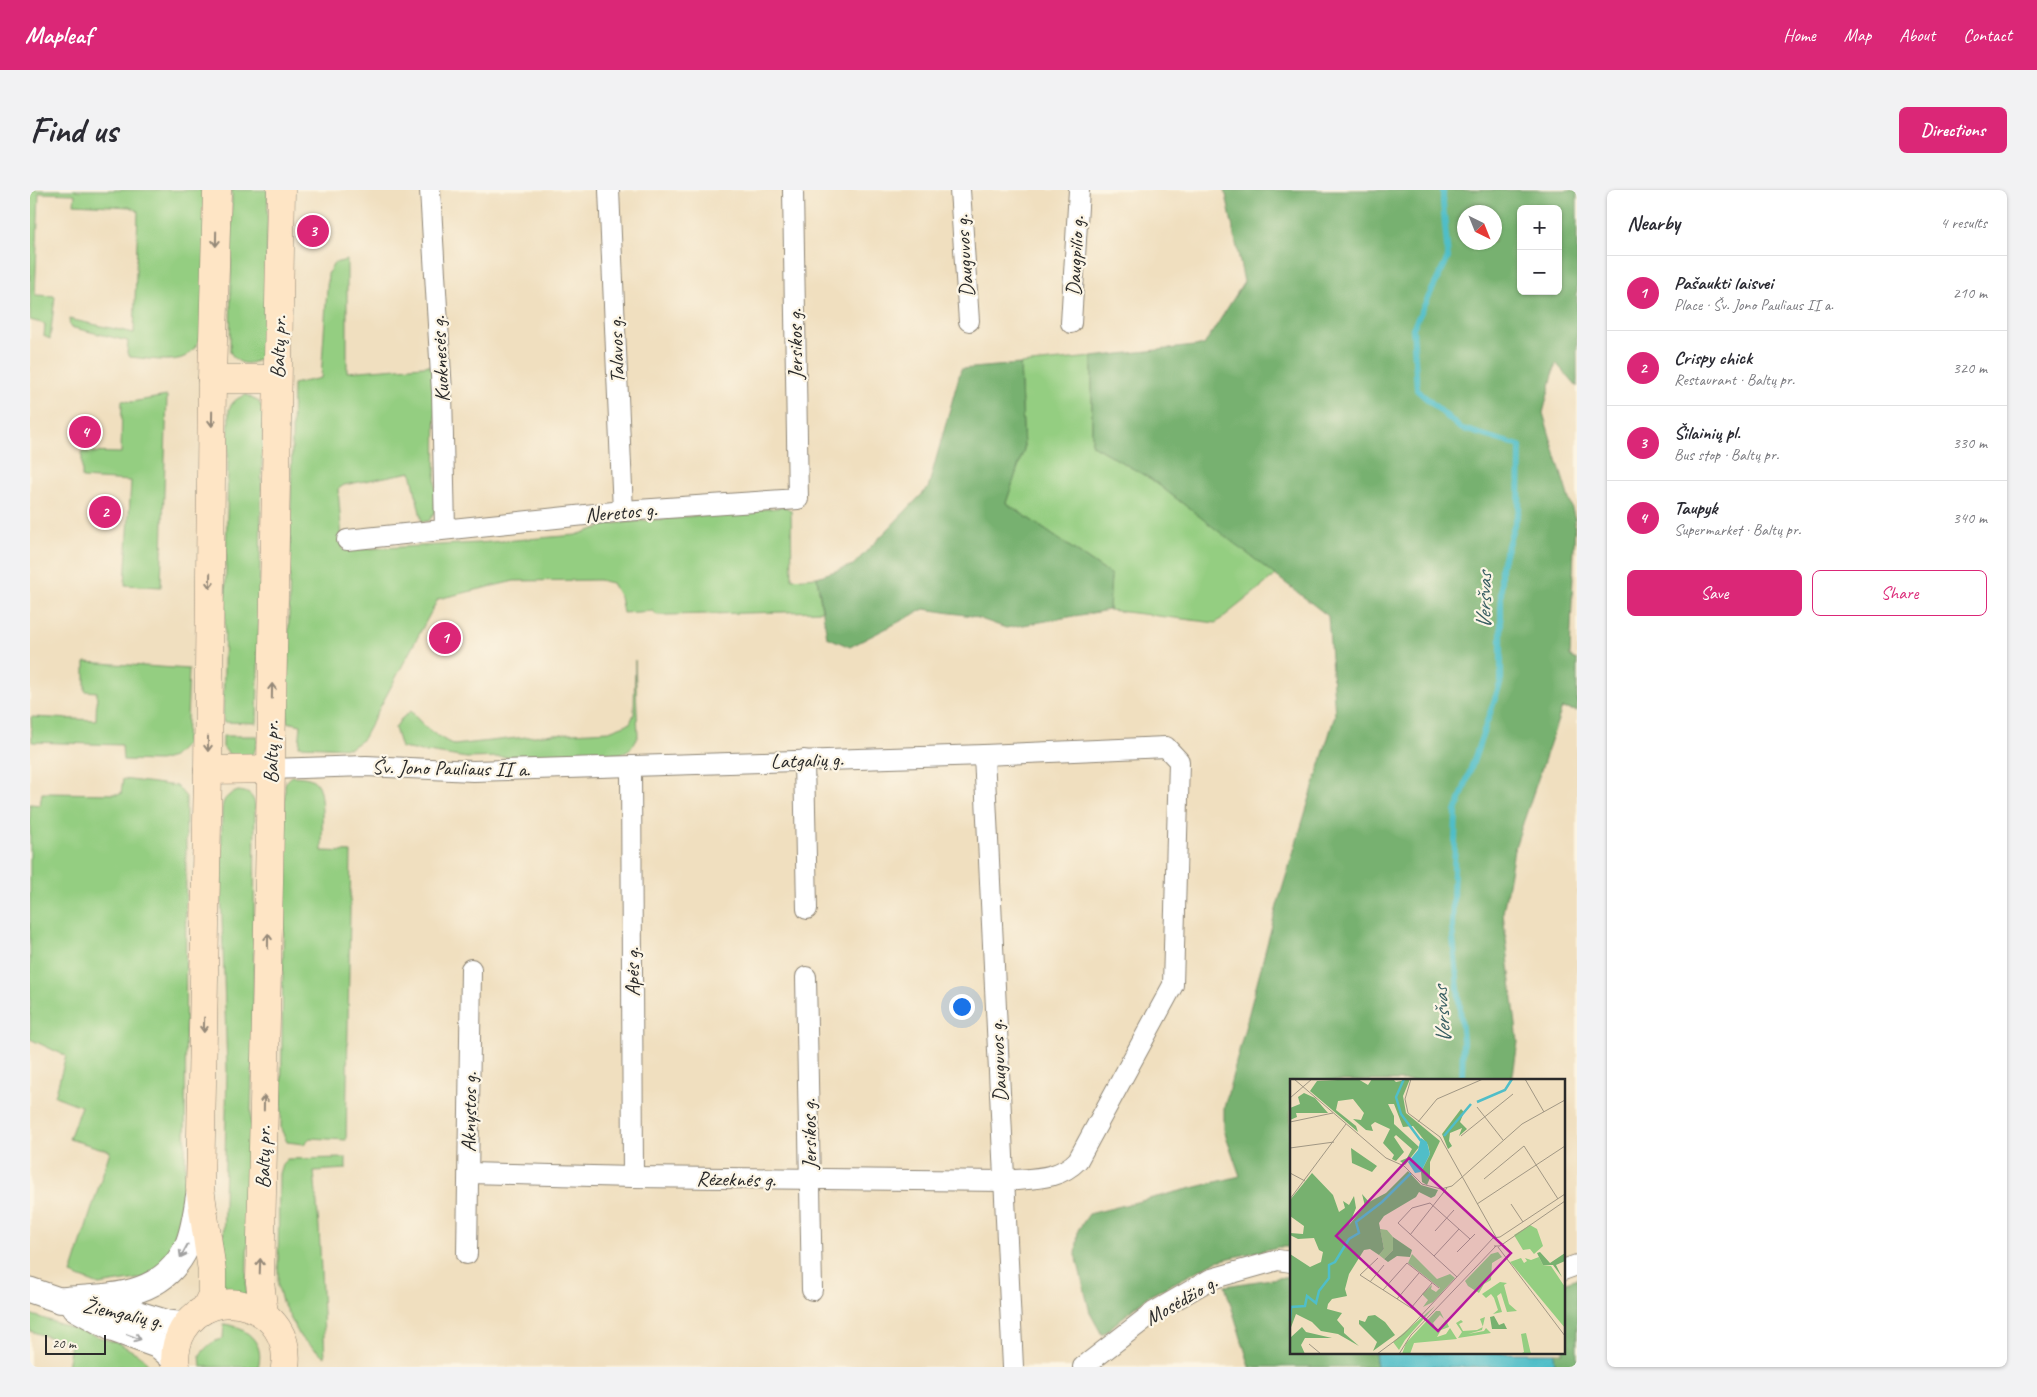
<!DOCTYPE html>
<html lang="en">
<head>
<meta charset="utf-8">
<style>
	:root { --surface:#fff; --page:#f2f2f3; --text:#2b2b33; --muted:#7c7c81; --line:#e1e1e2; --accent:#db2777 }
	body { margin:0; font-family:Caveat,sans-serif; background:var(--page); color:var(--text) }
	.controls { position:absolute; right:15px; top:15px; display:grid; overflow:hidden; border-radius:8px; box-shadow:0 1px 4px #0004 }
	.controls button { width:45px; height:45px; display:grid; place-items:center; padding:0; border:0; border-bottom:1px solid var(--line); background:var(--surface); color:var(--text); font:25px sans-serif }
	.compass { position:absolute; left:1427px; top:15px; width:45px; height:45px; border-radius:50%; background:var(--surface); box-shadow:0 1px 4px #0004; rotate:137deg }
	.scale { position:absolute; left:15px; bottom:12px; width:61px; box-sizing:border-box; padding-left:5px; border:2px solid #2b2b2b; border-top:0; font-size:14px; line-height:18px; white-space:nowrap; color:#2b2b2b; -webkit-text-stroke:4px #fcf5e5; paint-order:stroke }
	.you { position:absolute; left:931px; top:816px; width:18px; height:18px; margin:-12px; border:4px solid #fff; border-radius:50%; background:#1a73e8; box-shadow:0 0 0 8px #1a73e833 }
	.badge { display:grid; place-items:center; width:32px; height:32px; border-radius:50%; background:var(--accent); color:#fff; font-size:16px; font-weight:700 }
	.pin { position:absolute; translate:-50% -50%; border:2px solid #fff; box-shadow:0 1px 5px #0006 }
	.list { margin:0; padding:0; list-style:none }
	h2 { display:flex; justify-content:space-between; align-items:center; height:65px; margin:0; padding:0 20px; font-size:21px }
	h2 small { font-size:16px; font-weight:400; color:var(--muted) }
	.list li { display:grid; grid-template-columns:32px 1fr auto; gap:15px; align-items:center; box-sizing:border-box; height:75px; padding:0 20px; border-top:1px solid var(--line) }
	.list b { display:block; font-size:19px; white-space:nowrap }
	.list p { margin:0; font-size:16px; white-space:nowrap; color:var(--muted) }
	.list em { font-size:16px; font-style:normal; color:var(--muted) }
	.actions { display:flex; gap:10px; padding:15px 20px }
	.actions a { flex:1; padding:11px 0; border:1px solid var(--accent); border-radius:8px; text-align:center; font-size:18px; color:var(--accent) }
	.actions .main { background:var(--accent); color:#fff }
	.map { position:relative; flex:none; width:1547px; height:1177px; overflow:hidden; border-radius:8px }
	header { display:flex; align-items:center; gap:30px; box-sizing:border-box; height:70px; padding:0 25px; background:var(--accent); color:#fff }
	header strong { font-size:24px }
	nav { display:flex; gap:28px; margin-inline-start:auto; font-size:18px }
	.intro { display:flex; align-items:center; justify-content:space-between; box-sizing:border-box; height:120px; padding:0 30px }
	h1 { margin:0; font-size:35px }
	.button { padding:12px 22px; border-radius:8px; background:var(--accent); color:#fff; font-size:18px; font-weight:700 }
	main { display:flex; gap:30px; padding:0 30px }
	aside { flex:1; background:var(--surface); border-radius:8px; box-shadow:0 1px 4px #0004 }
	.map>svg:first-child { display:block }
	.green { fill:#94ce81; stroke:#607c56 }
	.forest { fill:#77b16f; stroke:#516e4d; fill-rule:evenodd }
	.water { fill:#50bec8; stroke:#3e747a }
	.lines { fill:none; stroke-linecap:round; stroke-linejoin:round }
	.stream { stroke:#50bec8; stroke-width:6 }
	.minor-casing { stroke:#8e8575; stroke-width:22 }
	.tertiary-casing { stroke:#8e8575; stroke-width:27 }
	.secondary-casing { stroke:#8e8575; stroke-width:29 }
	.minor { stroke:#fff; stroke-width:20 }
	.tertiary { stroke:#fff; stroke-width:25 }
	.secondary { stroke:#fee5c5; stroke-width:28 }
	.oneway { stroke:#948878 }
	.oneway2 { stroke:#a0a0a0 }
	.labels { text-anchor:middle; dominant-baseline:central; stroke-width:4.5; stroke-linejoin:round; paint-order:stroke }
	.street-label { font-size:21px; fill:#2b2b2b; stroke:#fcf5e5 }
	.water-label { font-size:22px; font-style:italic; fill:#385e62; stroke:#fcf5e5 }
	.inset-river { fill:none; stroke:#50bec8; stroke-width:2.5 }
	.inset-road { fill:none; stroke:#a19784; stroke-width:1 }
	.view { fill:#b5179e; fill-opacity:0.15; stroke:#b5179e; stroke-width:2.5 }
	.inset-edge { fill:none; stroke:#2b2b2b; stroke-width:2.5 }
</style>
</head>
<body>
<header>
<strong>Mapleaf</strong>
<nav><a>Home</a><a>Map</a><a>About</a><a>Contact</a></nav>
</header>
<div class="intro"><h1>Find us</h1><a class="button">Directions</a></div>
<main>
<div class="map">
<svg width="1547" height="1177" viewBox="0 0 1547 1177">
	<rect width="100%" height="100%" fill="#fcf5e5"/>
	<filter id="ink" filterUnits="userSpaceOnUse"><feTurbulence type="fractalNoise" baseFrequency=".02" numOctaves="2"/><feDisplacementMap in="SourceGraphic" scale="10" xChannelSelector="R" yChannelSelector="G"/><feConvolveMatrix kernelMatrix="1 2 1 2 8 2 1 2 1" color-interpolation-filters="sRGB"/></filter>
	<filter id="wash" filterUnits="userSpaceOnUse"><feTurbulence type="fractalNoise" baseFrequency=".0096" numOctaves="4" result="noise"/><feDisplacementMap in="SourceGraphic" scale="20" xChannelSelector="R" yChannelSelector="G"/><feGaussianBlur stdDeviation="1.12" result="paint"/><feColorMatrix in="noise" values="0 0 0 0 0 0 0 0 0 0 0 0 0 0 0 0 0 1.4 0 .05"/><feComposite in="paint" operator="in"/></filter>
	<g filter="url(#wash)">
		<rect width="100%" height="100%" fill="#f0dfbf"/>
		<g class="green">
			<path d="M 0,0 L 177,0 L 173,144 C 168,152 164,161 156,166 C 144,174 114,168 100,167 L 97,163 L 98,151 L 40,137 L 39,129 L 104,143 L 108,21 L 100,17 L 44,14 L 45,4 L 9,3 L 5,105 L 25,106 L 20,149 L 14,146 L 15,134 L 0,130 Z"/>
			<path d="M 202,0 L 238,0 L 235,151 L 234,161 L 230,169 C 218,176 208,175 200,162 Z"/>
			<path d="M 317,70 L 317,182 L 406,175 L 405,322 L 399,331 L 392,332 L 381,282 L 314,295 L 308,299 L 313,360 L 449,353 L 546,345 L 580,334 L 756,317 L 761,321 L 762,389 L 787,387 L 792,421 L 638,425 L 627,425 L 623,421 L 593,423 L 590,407 L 582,393 L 569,390 L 484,391 L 408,409 L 333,549 L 320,558 L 269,556 L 271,535 L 257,532 L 263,194 L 291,188 L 298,84 L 304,73 Z"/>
			<path d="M 1062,167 L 1062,255 L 1121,289 L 1246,385 L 1186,433 L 1079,420 L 1081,385 L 976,313 L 994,259 L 990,174 Z"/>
			<path d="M 216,205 L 229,212 L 233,220 L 227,533 L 193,532 L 199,219 C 203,211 207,208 216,205 Z"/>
			<path d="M 137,206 L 131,397 L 95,395 L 101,291 L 52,288 L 52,262 L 91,263 L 92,210 L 101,212 Z"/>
			<path d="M 605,470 L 608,546 C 603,557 599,562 587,564 L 437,568 L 371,558 L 365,538 L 371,529 L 381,521 C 393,537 406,546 424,555 L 523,544 L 579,541 L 600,533 L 604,524 Z"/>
			<path d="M 55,472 L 159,479 L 156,554 L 143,567 L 129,571 L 93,570 L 92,555 L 2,552 L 1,527 L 66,530 L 67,502 L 55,501 Z"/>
			<path d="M 193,546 L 228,546 C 227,557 225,563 216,569 L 201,567 L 193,557 Z"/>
			<path d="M 262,586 C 271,587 282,586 287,594 C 294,604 292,647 292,661 L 321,662 L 316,950 L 280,948 L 274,954 L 257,952 L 251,939 L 255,593 Z"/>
			<path d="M 93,589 L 147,596 L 156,607 L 155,1030 L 139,1070 L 114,1088 L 69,1095 L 41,1084 L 80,961 L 39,949 L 51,916 L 25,906 L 36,866 L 0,849 L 0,614 L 10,615 L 12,603 L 91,604 Z"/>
			<path d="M 208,601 C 218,602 222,604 225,614 L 223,850 L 216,1107 L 192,1105 L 197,879 L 191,697 L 192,619 C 193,608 198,605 208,601 Z"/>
			<path d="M 316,968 L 316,979 L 284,981 L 289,1037 L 295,1167 L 271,1148 L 252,1112 L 248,1096 L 249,984 L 252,974 L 257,969 Z"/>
			<path d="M 0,1124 L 90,1154 L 113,1167 L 119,1177 L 37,1177 L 41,1154 L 0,1141 Z"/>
			<path d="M 194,1134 C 215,1137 236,1152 228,1177 L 171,1177 L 170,1165 C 177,1156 182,1151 193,1149 Z"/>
		</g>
		<g class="forest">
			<path d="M 1195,0 L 1547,0 L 1547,197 L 1526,173 L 1513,223 L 1545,329 L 1540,467 L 1547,470 L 1547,521 L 1532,518 L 1484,660 L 1473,723 L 1488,852 L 1482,891 L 1261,891 L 1261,1057 L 1248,1057 L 1187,1071 L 1117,1107 L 1072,1145 L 1060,1123 L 1046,1065 L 1048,1040 L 1059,1024 L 1210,986 L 1194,940 L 1194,918 L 1247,716 L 1305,525 L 1298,426 L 1121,289 L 1062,255 L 1062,167 L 1174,155 L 1214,92 ZM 1491,19 L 1528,19 L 1528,101 L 1491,101 ZM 1464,22 L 1464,52 L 1434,52 L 1434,22 Z"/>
			<path d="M 990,174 L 994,259 L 976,313 L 1081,385 L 1079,420 L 976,438 L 942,426 L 894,419 L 820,457 L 797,447 L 787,387 L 823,375 L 898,298 L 931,179 Z"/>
			<path d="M 1261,1086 L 1261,1163 L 1345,1163 L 1347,1177 L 1220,1177 L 1195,1096 Z"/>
			<path d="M 1547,1088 L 1547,1177 L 1525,1177 L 1524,1163 L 1533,1163 L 1533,1093 Z"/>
		</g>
		<path class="water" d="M 1345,1163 L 1524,1163 L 1525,1177 L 1347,1177 Z"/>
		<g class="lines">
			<path class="stream" d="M 1413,0 L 1413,13 L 1418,68 L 1383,138 L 1387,200 L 1430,238 L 1490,256 L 1489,320 L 1471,377 L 1471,491 L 1426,622 L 1422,737 L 1433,850 L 1432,891"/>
		</g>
	</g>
	<g filter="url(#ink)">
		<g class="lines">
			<defs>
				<g id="minor">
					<path d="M 400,0 L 412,202 L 415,339"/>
					<path d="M 579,0 L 593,321"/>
					<path d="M 930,0 L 939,131"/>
					<path d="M 1041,133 L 1049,0"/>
					<path d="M 317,350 L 593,321 L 768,309 L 763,0"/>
					<path d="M 954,565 L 983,1177"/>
					<path d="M 774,570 L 777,719"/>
					<path d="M 601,577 L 603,987"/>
					<path d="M 240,579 L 336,576 L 443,581 L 954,565 L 1136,557 L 1149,571 L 1143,795 L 1048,970 C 1028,991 1001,988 974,991 L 603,987 L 439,983"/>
					<path d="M 776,787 L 782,1100"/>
					<path d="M 437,1064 L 441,779"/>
					<path d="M 1533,1080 L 1547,1075"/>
					<path d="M 1053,1177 L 1124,1122 L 1181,1089 L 1248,1070 L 1261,1072"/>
				</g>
				<g id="tertiary">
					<path d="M 0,1100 L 29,1110 L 92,1119 L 138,1133 L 156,1135"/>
					<path d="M 29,1110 C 79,1106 133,1109 157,1056 C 164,1040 166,1020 169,1003"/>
					<path d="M 45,1118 L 85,1140 L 129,1156 L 145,1170"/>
				</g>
				<g id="secondary">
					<path d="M 182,189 L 247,189"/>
					<path d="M 178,580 L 240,579"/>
					<path d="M 175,1119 L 182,1105 L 182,1081 L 170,998 L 178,580 L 182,189 L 187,0"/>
					<path d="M 234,1124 L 230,1092 L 239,692 L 251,0"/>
					<path d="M 146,1177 C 144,1164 146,1152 153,1140 C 184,1089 264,1117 255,1177"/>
				</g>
			</defs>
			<use href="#minor" class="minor-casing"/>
			<use href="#tertiary" class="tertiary-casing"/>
			<use href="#secondary" class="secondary-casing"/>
			<use href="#minor" class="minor"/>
			<use href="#tertiary" class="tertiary"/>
			<use href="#secondary" class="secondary"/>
		</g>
		<defs><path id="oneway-shaft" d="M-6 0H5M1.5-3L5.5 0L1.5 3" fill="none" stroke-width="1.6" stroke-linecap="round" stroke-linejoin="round" transform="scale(1.25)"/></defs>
		<g class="oneway">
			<use href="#oneway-shaft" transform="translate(186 49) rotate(91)"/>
			<use href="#oneway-shaft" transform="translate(182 229) rotate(91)"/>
			<use href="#oneway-shaft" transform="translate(180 391) rotate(91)"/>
			<use href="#oneway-shaft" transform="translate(242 501) rotate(-89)"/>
			<use href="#oneway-shaft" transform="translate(178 554) rotate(90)"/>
			<use href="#oneway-shaft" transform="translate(238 751) rotate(-89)"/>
			<use href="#oneway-shaft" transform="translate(174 835) rotate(91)"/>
			<use href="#oneway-shaft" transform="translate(234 913) rotate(-89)"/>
			<use href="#oneway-shaft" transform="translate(230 1076) rotate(-88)"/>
		</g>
		<g class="oneway2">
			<use href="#oneway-shaft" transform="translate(154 1061) rotate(119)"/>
			<use href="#oneway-shaft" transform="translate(104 1147) rotate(20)"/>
		</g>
	</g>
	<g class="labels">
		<g class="street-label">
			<text transform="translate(934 66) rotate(-94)">Dauguvos g.</text>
			<text transform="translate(1045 66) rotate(-87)">Daugpilio g.</text>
			<text transform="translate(765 154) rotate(-91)">Jersikos g.</text>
			<text transform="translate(248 157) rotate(-88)">Baltų pr.</text>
			<text transform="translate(586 160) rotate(-92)">Talavos g.</text>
			<text transform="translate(410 169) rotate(-93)">Kuoknesės g.</text>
			<text transform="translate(591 322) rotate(-5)">Neretos g.</text>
			<text transform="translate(241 562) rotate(-89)">Baltų pr.</text>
			<text transform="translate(777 570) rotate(-2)">Latgalių g.</text>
			<text transform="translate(421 578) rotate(1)">Šv. Jono Pauliaus II a.</text>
			<text transform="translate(602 782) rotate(-90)">Apės g.</text>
			<text transform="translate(968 871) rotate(-93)">Dauguvos g.</text>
			<text transform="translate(439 922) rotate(-89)">Aknystos g.</text>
			<text transform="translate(779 944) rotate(-91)">Jersikos g.</text>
			<text transform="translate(233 967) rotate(-89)">Baltų pr.</text>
			<text transform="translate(706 989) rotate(1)">Rėzeknės g.</text>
			<text transform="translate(1151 1110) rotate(-30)">Mosėdžio g.</text>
			<text transform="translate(93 1123) rotate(12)">Žiemgalių g.</text>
		</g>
		<g class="water-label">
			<text transform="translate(1454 411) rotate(-89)">Veršvas</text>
			<text transform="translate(1412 825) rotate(-94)">Veršvas</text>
		</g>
	</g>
	<g transform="translate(1260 889)">
		<rect width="275" height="275" fill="#f0dfbf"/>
		<path d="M 240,146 L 247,150 L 253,167 L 244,175 L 240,170 L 233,171 L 224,156 ZM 90,150 L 97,151 L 103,158 L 103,171 L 94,180 L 89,176 L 94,170 ZM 208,173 L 212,178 L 202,184 L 201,201 L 194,205 L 189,214 L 178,207 L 175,202 L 201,175 ZM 122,175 L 147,200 L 160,195 L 165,199 L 143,223 L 133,228 L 138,221 L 132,215 L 142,206 L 141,210 L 146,213 L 150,209 L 118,184 ZM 249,178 L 253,186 L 261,187 L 275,208 L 275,249 L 220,183 L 231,179 L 234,184 L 237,182 L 235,179 L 241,181 ZM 210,203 L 217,204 L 214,206 L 219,225 L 227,232 L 217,233 L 211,214 L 207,217 L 212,233 L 203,235 L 208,231 L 204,219 L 201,215 L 196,219 L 192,215 ZM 145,227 L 115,261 L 109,271 L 103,263 ZM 146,232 L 150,232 L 154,240 L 150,236 L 143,244 L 146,249 L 148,251 L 156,241 L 159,248 L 151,251 L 147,258 L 156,255 L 160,249 L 167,260 L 124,264 L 120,275 L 112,275 L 116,264 ZM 195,238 L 192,251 L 178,255 L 194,252 L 196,249 L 201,254 L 168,259 L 172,253 L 166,244 L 171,241 L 173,243 L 169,245 L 173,252 L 187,251 L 193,248 L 190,240 ZM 236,254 L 241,275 L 230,275 L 234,273 L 231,255 Z" fill="#94ce81"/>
		<path d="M 68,0 L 78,6 L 82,0 L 103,0 L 106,3 L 120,0 L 113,17 L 116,34 L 150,62 L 140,83 L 140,99 L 137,106 L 132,103 L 131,93 L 140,75 L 138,66 L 123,47 L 113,48 L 104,25 L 98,25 L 104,37 L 104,45 L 129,68 L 115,86 L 110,82 L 117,79 L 122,70 L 106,56 L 104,58 L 114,73 L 106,82 L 102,80 L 104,76 L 93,64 L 100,50 L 85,43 L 81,46 L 83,52 L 76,51 L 63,40 L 71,41 L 74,34 L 63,20 L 48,22 L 46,31 L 66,47 L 68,53 L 20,12 L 27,2 ZM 14,14 L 25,19 L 38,34 L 6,34 L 7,38 L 0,41 L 0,29 L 10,25 L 8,18 ZM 171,30 L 174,33 L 170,43 L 177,50 L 169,57 L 172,49 L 160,54 L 159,62 L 162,67 L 158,70 L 152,55 ZM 61,69 L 87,87 L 82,93 L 62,84 ZM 118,92 L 131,106 L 148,111 L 145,117 L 141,119 L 129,113 L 126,118 L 94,137 L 89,144 L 94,170 L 89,176 L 80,170 L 74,171 L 59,195 L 55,210 L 57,217 L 42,220 L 38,225 L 37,230 L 52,234 L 47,241 L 54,249 L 54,254 L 69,267 L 48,255 L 31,252 L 22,243 L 6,235 L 0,251 L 0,175 L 20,188 L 31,183 L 33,173 L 29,171 L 24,159 L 8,160 L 0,156 L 0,154 L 13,155 L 14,147 L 0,137 L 0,121 L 22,94 L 43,116 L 49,133 L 55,129 L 53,122 L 59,126 L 64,117 L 66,129 L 59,146 L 75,127 L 72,115 L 79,123 L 96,114 ZM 103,158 L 122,171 L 120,178 L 107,177 L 98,183 L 94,180 L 103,171 ZM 250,173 L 260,184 L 275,174 L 275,182 L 266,186 L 272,198 L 263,186 L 253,186 L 247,174 ZM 85,236 L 95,243 L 105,256 L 83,272 L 87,263 L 69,245 L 69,241 L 75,243 L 78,237 ZM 204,237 L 209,246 L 214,244 L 217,250 L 202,250 L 200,238 ZM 12,248 L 16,253 L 42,259 L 15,259 L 11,266 L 15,275 L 0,275 L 0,259 Z" fill="#77b16f"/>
		<path d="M 131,59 L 137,63 L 140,75 L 131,93 L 125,94 L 118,83 L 128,71 Z" fill="#50bec8"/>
		<path class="inset-river" d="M 114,0 L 106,18 L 111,35 L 131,62M 187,23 L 215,11 L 222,0M 154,57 L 181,25M 0,242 L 1,228 L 15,227 L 17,217 L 26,224 L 29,212 L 39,199 L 39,186 L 45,183 L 59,160 L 69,154 L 66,143 L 92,123 L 121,94"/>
		<path class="inset-road" d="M 4,0 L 96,79 L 114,87 L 132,105 L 151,110 L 162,107 L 232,45 L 275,21M 121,0 L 115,20 L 118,34 L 150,58 L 206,158M 235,0 L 254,33M 0,19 L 22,0M 187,28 L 213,61M 0,43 L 43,34M 128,43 L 147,20 L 193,0M 171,57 L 223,15M 0,69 L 44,63M 0,94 L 15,102M 194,100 L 234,67 L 268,120M 0,120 L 56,45M 187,125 L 275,67M 221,125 L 233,143M 145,152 L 164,131M 120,156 L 157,109M 204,167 L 210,167 L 275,122M 208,168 L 275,257M 167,173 L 185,155M 144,177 L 169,150M 88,179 L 70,196 L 132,236M 167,198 L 108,144 L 122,129 L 140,124 L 180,160M 80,203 L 94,186M 93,211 L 117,184 L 149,209M 107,220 L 129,194M 121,229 L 142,204M 19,265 L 31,275M 87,275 L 114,255 L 203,159 L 210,158 L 275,115M 109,275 L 121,256 L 206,167"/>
		<path class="view" d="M 119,79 L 221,174 L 148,252 L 46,157 Z"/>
		<rect width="275" height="275" class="inset-edge"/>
	</g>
</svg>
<div class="controls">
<button>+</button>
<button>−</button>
</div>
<svg class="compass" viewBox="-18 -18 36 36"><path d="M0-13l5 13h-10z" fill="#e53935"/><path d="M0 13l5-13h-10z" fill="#7c7c81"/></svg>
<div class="scale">20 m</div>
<div class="you"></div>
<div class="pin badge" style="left:415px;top:448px">1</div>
<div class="pin badge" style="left:75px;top:322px">2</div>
<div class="pin badge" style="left:283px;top:41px">3</div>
<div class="pin badge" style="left:55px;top:242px">4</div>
</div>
<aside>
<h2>Nearby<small>4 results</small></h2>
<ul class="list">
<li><span class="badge">1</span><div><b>Pašaukti laisvei</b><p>Place · Šv. Jono Pauliaus II a.</p></div><em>210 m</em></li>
<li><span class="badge">2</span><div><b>Crispy chick</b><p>Restaurant · Baltų pr.</p></div><em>320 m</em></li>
<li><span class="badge">3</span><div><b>Šilainių pl.</b><p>Bus stop · Baltų pr.</p></div><em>330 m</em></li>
<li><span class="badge">4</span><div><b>Taupyk</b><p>Supermarket · Baltų pr.</p></div><em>340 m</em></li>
</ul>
<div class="actions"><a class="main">Save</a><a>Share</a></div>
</aside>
</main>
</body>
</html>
